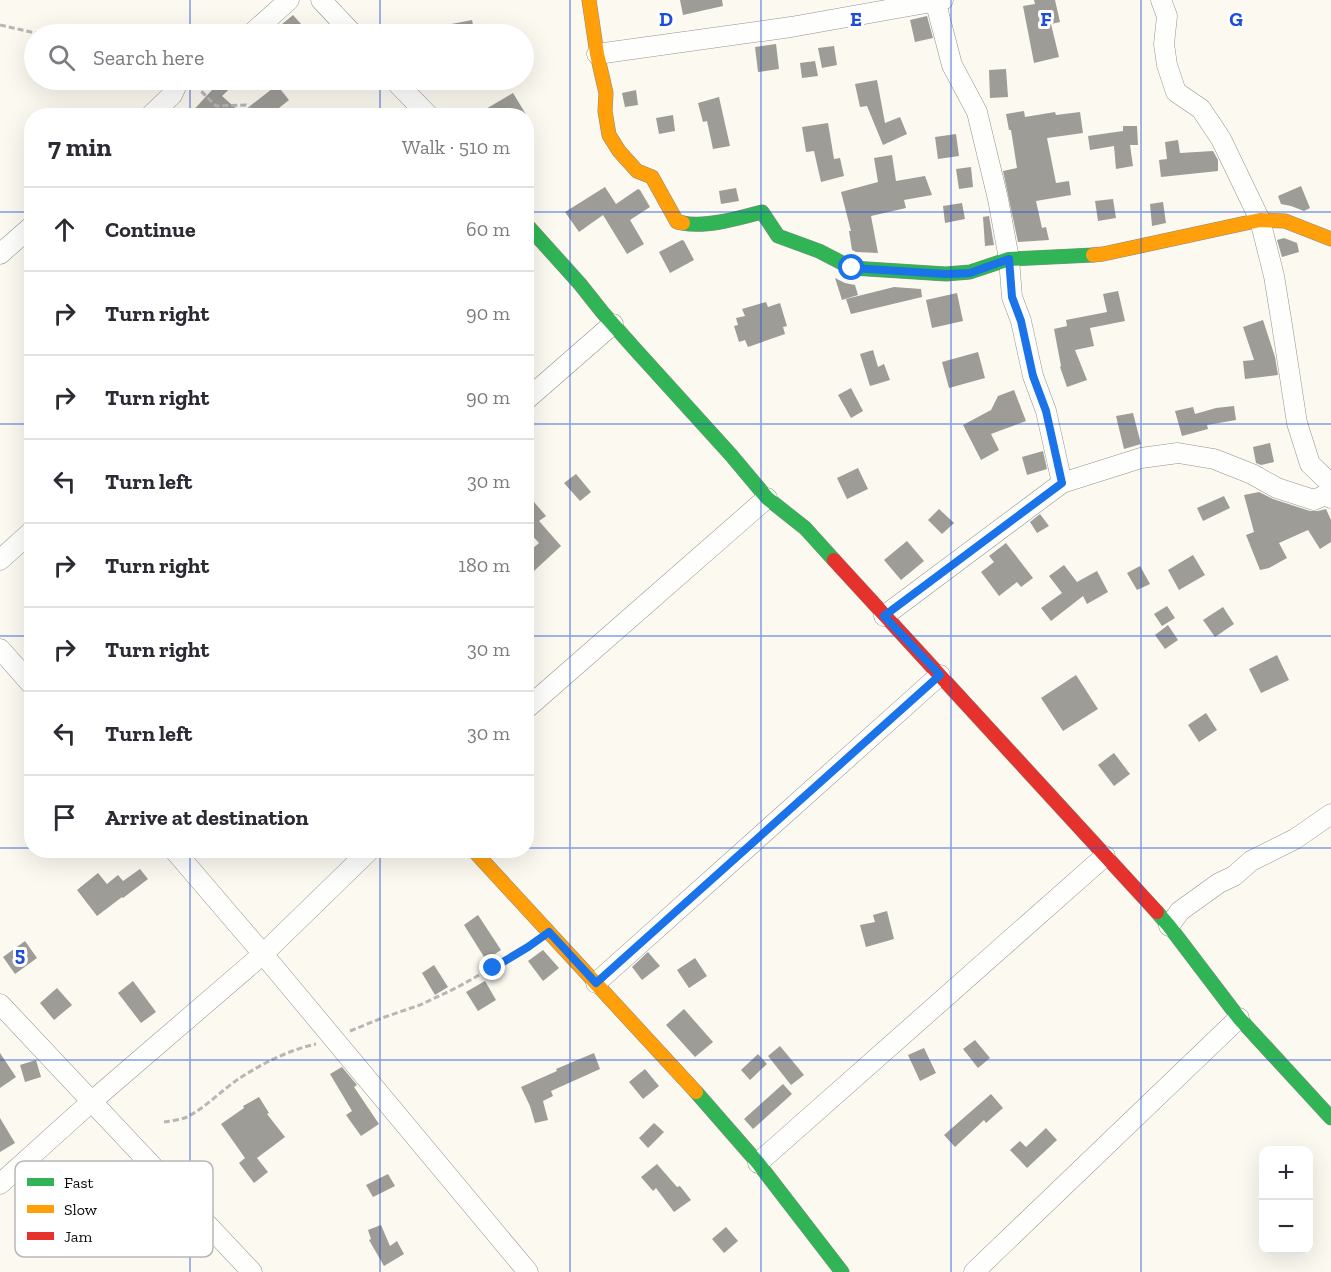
<!DOCTYPE html>
<html lang="en">
<head>
<meta charset="utf-8">
<style>
	:root { --surface:#fff; --page:#f7f7f7; --text:#2b2b33; --muted:#7c7c81; --line:#e1e1e2 }
	body { margin:0; font-family:"Zilla Slab",serif; background:var(--page); color:var(--text) }
	.controls { position:absolute; right:18px; bottom:18px; display:grid; overflow:hidden; border-radius:12px; box-shadow:0 6px 24px #0002 }
	.controls button { width:54px; height:54px; display:grid; place-items:center; padding:0; border:0; border-bottom:2px solid var(--line); background:var(--surface); color:var(--text); font:30px sans-serif }
	.stop { position:absolute; width:18px; height:18px; margin:-14px; border:4px solid #1a73e8; border-radius:50%; background:#fff }
	.stop.end { background:#1a73e8; border-color:#fff; box-shadow:0 2px 6px #0008 }
	.list { margin:0; padding:0; list-style:none }
	h2 { display:flex; justify-content:space-between; align-items:center; height:78px; margin:0; padding:0 24px; font-size:26px }
	h2 small { font-size:20px; font-weight:400; color:var(--muted) }
	.list li { display:grid; grid-template-columns:39px 1fr auto; gap:18px; align-items:center; box-sizing:border-box; height:84px; padding:0 24px; border-top:2px solid var(--line) }
	.list b { display:block; font-size:22px; white-space:nowrap }
	.list em { font-size:20px; font-style:normal; color:var(--muted) }
	.icon { flex:none; width:33px; height:33px; fill:none; stroke:currentColor; stroke-width:2; stroke-linecap:round; stroke-linejoin:round }
	.map { position:relative; flex:none; width:1331px; height:1272px; overflow:hidden }
	.search { position:absolute; background:var(--surface); box-shadow:0 6px 24px #0002; left:24px; top:24px; width:510px; height:66px; display:flex; align-items:center; gap:15px; box-sizing:border-box; padding:0 21px; border-radius:33px; color:var(--muted); font-size:22px }
	.panel { position:absolute; background:var(--surface); box-shadow:0 6px 24px #0002; left:24px; top:108px; width:510px; height:750px; border-radius:24px }
	.map>svg:first-child { display:block }
	.building { fill:#9e9c96 }
	.lines { fill:none; stroke-linecap:round; stroke-linejoin:round }
	.street-casing { stroke:#94938f; stroke-width:21 }
	.fast-casing { stroke:#8a8985; stroke-width:15 }
	.slow-casing { stroke:#8a8985; stroke-width:15 }
	.jam-casing { stroke:#8a8985; stroke-width:15 }
	.path { stroke:#b7b7b5; stroke-width:3; stroke-dasharray:6 3; stroke-linecap:butt }
	.street { stroke:#fefefd; stroke-width:20 }
	.fast { stroke:#30b455; stroke-width:14 }
	.slow { stroke:#ff9f0a; stroke-width:14 }
	.jam { stroke:#e5322d; stroke-width:14 }
	.route { stroke:#1a73e8; stroke-width:8 }
	.grid { fill:none; stroke:#1d4ed8; stroke-width:1.5; stroke-opacity:0.55 }
	.key { fill:#fff; stroke:#b6b6b6; stroke-width:1.5 }
	.key-label { font-size:16px; fill:#0c0c0c }
	.grid-label { font-size:20px; text-anchor:middle; font-weight:bold; fill:#1d4ed8; stroke:#fff; stroke-width:6; stroke-linejoin:round; paint-order:stroke }
</style>
</head>
<body>
<div class="map">
<svg width="1331" height="1272" viewBox="0 0 1331 1272">
	<rect width="100%" height="100%" fill="#fbf9f0"/>
	<g class="building">
		<path d="M 680,0 L 722,0 L 723,6 L 683,15 Z"/>
		<path d="M 1034,0 L 1055,0 L 1060,22 L 1051,24 L 1059,57 L 1034,63 L 1023,6 L 1035,4 Z"/>
		<path d="M 293,15 L 302,25 L 291,34 L 270,34 Z"/>
		<path d="M 927,16 L 933,38 L 915,42 L 910,20 Z"/>
		<path d="M 472,20 L 475,34 L 432,34 L 431,28 Z"/>
		<path d="M 776,44 L 779,69 L 758,72 L 755,47 Z"/>
		<path d="M 834,46 L 837,65 L 822,68 L 818,48 Z"/>
		<path d="M 815,61 L 818,76 L 802,78 L 800,63 Z"/>
		<path d="M 1006,69 L 1008,97 L 990,98 L 989,70 Z"/>
		<path d="M 201,80 L 239,80 L 222,96 L 241,113 L 277,85 L 289,100 L 269,116 L 188,116 L 212,90 Z"/>
		<path d="M 877,80 L 885,123 L 900,117 L 907,134 L 883,145 L 867,106 L 860,107 L 855,84 Z"/>
		<path d="M 636,90 L 638,105 L 625,107 L 622,93 Z"/>
		<path d="M 513,93 L 527,116 L 474,116 Z"/>
		<path d="M 719,97 L 730,146 L 713,149 L 707,121 L 703,122 L 698,103 Z"/>
		<path d="M 1024,111 L 1025,117 L 1055,112 L 1056,115 L 1080,112 L 1083,133 L 1047,138 L 1056,183 L 1069,181 L 1071,195 L 1036,201 L 1042,228 L 1046,227 L 1049,240 L 1018,242 L 1003,171 L 1017,168 L 1011,130 L 1009,130 L 1006,114 Z"/>
		<path d="M 673,115 L 675,131 L 659,134 L 656,118 Z"/>
		<path d="M 828,123 L 834,159 L 840,158 L 844,176 L 821,182 L 814,151 L 806,152 L 802,127 Z"/>
		<path d="M 1123,126 L 1137,126 L 1138,145 L 1130,145 L 1133,166 L 1116,169 L 1114,146 L 1090,150 L 1088,136 L 1123,131 Z"/>
		<path d="M 956,134 L 959,156 L 938,159 L 935,137 Z"/>
		<path d="M 1178,140 L 1180,153 L 1213,151 L 1218,160 L 1218,171 L 1161,177 L 1159,160 L 1167,159 L 1165,142 Z"/>
		<path d="M 892,155 L 896,181 L 925,176 L 932,195 L 904,200 L 906,208 L 871,216 L 878,253 L 856,252 L 852,250 L 849,231 L 851,231 L 841,192 L 878,182 L 874,158 Z"/>
		<path d="M 971,167 L 973,187 L 959,189 L 956,169 Z"/>
		<path d="M 1301,186 L 1310,208 L 1304,211 L 1291,206 L 1281,204 L 1278,196 Z"/>
		<path d="M 605,187 L 616,204 L 638,189 L 640,190 L 650,207 L 630,220 L 644,244 L 627,254 L 603,215 L 579,232 L 565,212 Z"/>
		<path d="M 736,188 L 739,201 L 721,204 L 719,191 Z"/>
		<path d="M 1113,199 L 1116,218 L 1098,221 L 1095,201 Z"/>
		<path d="M 1163,202 L 1166,223 L 1152,226 L 1150,204 Z"/>
		<path d="M 962,203 L 965,219 L 945,223 L 943,206 Z"/>
		<path d="M 989,216 L 994,245 L 985,246 L 983,217 Z"/>
		<path d="M 1284,238 L 1297,243 L 1299,252 L 1282,257 L 1277,240 Z"/>
		<path d="M 682,240 L 684,241 L 694,260 L 670,273 L 659,252 Z"/>
		<path d="M 835,278 L 845,283 L 855,285 L 858,295 L 842,300 Z"/>
		<path d="M 894,287 L 921,289 L 922,297 L 851,314 L 846,299 Z"/>
		<path d="M 1118,291 L 1125,321 L 1090,328 L 1094,346 L 1075,350 L 1087,380 L 1067,387 L 1060,367 L 1061,366 L 1054,329 L 1067,326 L 1066,320 L 1107,312 L 1103,294 Z"/>
		<path d="M 957,293 L 963,321 L 932,328 L 926,300 Z"/>
		<path d="M 766,302 L 768,307 L 780,303 L 787,326 L 783,327 L 785,334 L 748,347 L 745,340 L 739,342 L 734,326 L 738,325 L 736,318 L 745,316 L 742,309 Z"/>
		<path d="M 1263,320 L 1275,357 L 1278,375 L 1245,379 L 1243,361 L 1254,360 L 1243,327 Z"/>
		<path d="M 873,350 L 878,367 L 884,364 L 890,380 L 870,386 L 860,354 Z"/>
		<path d="M 978,352 L 985,378 L 949,388 L 942,362 Z"/>
		<path d="M 851,388 L 863,411 L 851,418 L 838,395 Z"/>
		<path d="M 1014,390 L 1026,421 L 991,434 L 999,450 L 981,460 L 963,425 L 991,410 L 998,396 Z"/>
		<path d="M 1234,406 L 1236,420 L 1207,425 L 1208,429 L 1182,436 L 1175,411 L 1193,407 L 1195,414 L 1216,408 Z"/>
		<path d="M 1133,413 L 1141,444 L 1124,449 L 1116,416 Z"/>
		<path d="M 1270,443 L 1274,462 L 1261,465 L 1256,463 L 1253,447 Z"/>
		<path d="M 1043,451 L 1047,469 L 1027,475 L 1022,457 Z"/>
		<path d="M 858,468 L 868,489 L 847,499 L 837,478 Z"/>
		<path d="M 576,474 L 591,492 L 580,501 L 564,483 Z"/>
		<path d="M 1259,492 L 1273,499 L 1310,511 L 1318,511 L 1326,509 L 1331,520 L 1331,542 L 1320,549 L 1308,530 L 1279,543 L 1287,558 L 1269,568 L 1260,570 L 1246,535 L 1254,532 L 1244,495 Z"/>
		<path d="M 1224,496 L 1230,508 L 1203,521 L 1197,508 Z"/>
		<path d="M 534,502 L 546,516 L 539,521 L 561,546 L 534,571 L 526,562 L 526,554 L 539,543 L 528,531 L 526,533 L 526,507 L 528,508 Z"/>
		<path d="M 939,509 L 954,523 L 942,534 L 928,520 Z"/>
		<path d="M 1040,514 L 1049,526 L 1037,533 L 1030,522 Z"/>
		<path d="M 907,541 L 924,561 L 901,580 L 884,560 Z"/>
		<path d="M 1006,543 L 1033,578 L 1021,587 L 1017,582 L 999,596 L 981,572 L 994,562 L 989,556 Z"/>
		<path d="M 1193,555 L 1205,575 L 1179,590 L 1168,570 Z"/>
		<path d="M 1064,565 L 1077,582 L 1097,571 L 1108,592 L 1087,604 L 1083,596 L 1051,621 L 1041,608 L 1062,593 L 1049,576 Z"/>
		<path d="M 1140,566 L 1150,584 L 1137,590 L 1127,573 Z"/>
		<path d="M 1167,606 L 1175,618 L 1162,626 L 1154,614 Z"/>
		<path d="M 1223,607 L 1234,624 L 1215,637 L 1203,620 Z"/>
		<path d="M 1168,625 L 1178,640 L 1165,649 L 1155,635 Z"/>
		<path d="M 1277,655 L 1289,680 L 1261,693 L 1249,669 Z"/>
		<path d="M 1076,675 L 1098,709 L 1063,731 L 1041,698 Z"/>
		<path d="M 1206,713 L 1217,730 L 1199,742 L 1188,725 Z"/>
		<path d="M 1114,753 L 1130,774 L 1114,786 L 1098,765 Z"/>
		<path d="M 140,869 L 148,879 L 123,898 L 122,897 L 97,916 L 77,890 L 98,873 L 107,884 L 118,875 L 123,881 Z"/>
		<path d="M 887,911 L 894,939 L 866,947 L 860,925 L 875,922 L 873,915 Z"/>
		<path d="M 478,915 L 501,950 L 486,960 L 464,925 Z"/>
		<path d="M 25,941 L 37,958 L 15,974 L 3,957 Z"/>
		<path d="M 543,950 L 559,968 L 543,981 L 528,961 Z"/>
		<path d="M 648,952 L 660,966 L 642,980 L 632,967 Z"/>
		<path d="M 695,958 L 707,976 L 689,988 L 677,970 Z"/>
		<path d="M 434,965 L 448,987 L 435,995 L 422,973 Z"/>
		<path d="M 133,981 L 156,1012 L 141,1023 L 118,993 Z"/>
		<path d="M 485,981 L 496,1000 L 478,1011 L 466,992 Z"/>
		<path d="M 57,988 L 72,1005 L 54,1020 L 40,1003 Z"/>
		<path d="M 684,1009 L 713,1042 L 695,1057 L 666,1025 Z"/>
		<path d="M 975,1040 L 990,1058 L 978,1068 L 963,1049 Z"/>
		<path d="M 780,1046 L 804,1075 L 791,1085 L 768,1056 Z"/>
		<path d="M 924,1048 L 936,1073 L 920,1081 L 908,1055 Z"/>
		<path d="M 0,1053 L 16,1077 L 0,1088 Z"/>
		<path d="M 594,1053 L 600,1069 L 551,1091 L 553,1096 L 543,1101 L 548,1120 L 535,1123 L 530,1106 L 521,1087 L 557,1071 L 556,1069 Z"/>
		<path d="M 758,1054 L 767,1064 L 750,1080 L 741,1070 Z"/>
		<path d="M 36,1060 L 41,1077 L 25,1082 L 20,1065 Z"/>
		<path d="M 342,1067 L 357,1085 L 354,1087 L 379,1124 L 361,1136 L 346,1115 L 352,1111 L 330,1074 Z"/>
		<path d="M 645,1069 L 659,1086 L 643,1099 L 629,1082 Z"/>
		<path d="M 783,1084 L 792,1094 L 753,1129 L 744,1119 Z"/>
		<path d="M 991,1094 L 1003,1108 L 986,1123 L 984,1120 L 955,1147 L 944,1135 Z"/>
		<path d="M 259,1097 L 269,1113 L 267,1114 L 285,1137 L 257,1158 L 268,1172 L 254,1183 L 239,1163 L 245,1158 L 221,1124 L 244,1108 L 243,1106 Z"/>
		<path d="M 0,1118 L 15,1143 L 0,1152 Z"/>
		<path d="M 654,1123 L 664,1132 L 648,1148 L 639,1138 Z"/>
		<path d="M 1046,1128 L 1057,1140 L 1027,1168 L 1010,1150 L 1020,1141 L 1026,1147 Z"/>
		<path d="M 657,1164 L 677,1187 L 680,1186 L 691,1200 L 674,1212 L 656,1188 L 653,1191 L 641,1177 Z"/>
		<path d="M 388,1174 L 395,1186 L 373,1197 L 366,1185 Z"/>
		<path d="M 381,1225 L 390,1246 L 397,1241 L 404,1254 L 384,1266 L 369,1240 L 371,1239 L 368,1230 Z"/>
		<path d="M 726,1227 L 738,1241 L 724,1253 L 712,1239 Z"/>
	</g>
	<g class="lines">
		<defs>
			<g id="street">
				<path d="M 321,0 L 353,34"/>
				<path d="M 935,0 L 952,65 L 977,112 L 998,199 L 1009,259 L 1012,297 L 1021,321 L 1033,376 L 1046,411 L 1062,483"/>
				<path d="M 1161,0 L 1167,16 L 1164,44 L 1167,65 L 1176,92 L 1201,109 L 1221,139 L 1260,220 L 1274,276 L 1282,325 L 1297,423 L 1310,464 L 1331,484"/>
				<path d="M 251,34 L 289,0"/>
				<path d="M 597,54 L 791,27 L 943,0"/>
				<path d="M 394,80 L 429,116"/>
				<path d="M 150,116 L 172,95 L 179,80"/>
				<path d="M 0,254 L 32,226"/>
				<path d="M 526,400 L 613,324"/>
				<path d="M 0,560 L 32,531"/>
				<path d="M 884,616 L 1062,483 L 1141,458 L 1178,453 L 1214,459 L 1252,474 L 1277,488 L 1314,500 L 1325,495 L 1331,498"/>
				<path d="M 0,649 L 32,685"/>
				<path d="M 526,709 L 767,498"/>
				<path d="M 174,850 L 263,954 L 528,1272"/>
				<path d="M 1169,926 L 1180,911 L 1219,883 L 1234,876 L 1251,861 L 1295,839 L 1331,814"/>
				<path d="M 596,983 L 940,675"/>
				<path d="M 0,1004 L 252,1272"/>
				<path d="M 758,1163 L 1105,856"/>
				<path d="M 0,1184 L 91,1102 L 263,954 L 370,850"/>
				<path d="M 974,1272 L 1239,1018"/>
			</g>
			<g id="fast">
				<path d="M 683,223 C 704,228 740,218 762,212 L 778,236 L 819,251 L 852,268 L 946,274 L 970,272 L 1009,259 L 1093,255"/>
				<path d="M 526,224 L 580,284 L 603,313 L 634,348 L 731,455 L 767,498 L 805,528 L 834,560"/>
				<path d="M 1157,912 L 1169,926 L 1239,1018 L 1331,1118"/>
				<path d="M 696,1092 L 758,1163 L 842,1272"/>
			</g>
			<g id="slow">
				<path d="M 589,0 L 597,54 L 606,93 L 605,111 L 609,135 L 619,151 L 637,171 L 652,177 L 677,222 L 683,223"/>
				<path d="M 1093,255 L 1103,254 L 1260,220 L 1285,221 L 1331,239"/>
				<path d="M 473,850 L 696,1092"/>
			</g>
			<path id="jam" d="M 834,560 L 1157,912"/>
		</defs>
		<use href="#street" class="street-casing"/>
		<use href="#fast" class="fast-casing"/>
		<use href="#slow" class="slow-casing"/>
		<use href="#jam" class="jam-casing"/>
		<g class="path">
			<path d="M 0,25 L 40,34"/>
			<path d="M 195,85 L 216,106 L 246,105 L 259,116"/>
			<path d="M 350,1031 L 382,1018 L 420,1005 L 456,988 L 531,946"/>
			<path d="M 164,1122 C 171,1121 180,1120 187,1117 C 205,1108 223,1089 240,1078 C 263,1063 289,1050 316,1044"/>
		</g>
		<use href="#street" class="street"/>
		<use href="#fast" class="fast"/>
		<use href="#slow" class="slow"/>
		<use href="#jam" class="jam"/>
	</g>
	<g class="lines">
		<path class="route" d="M 493,968 L 528,947 L 549,932 L 596,983 L 940,675 L 884,616 L 1062,483 L 1046,411 L 1033,376 L 1021,321 L 1012,297 L 1009,259 L 970,273 L 945,274 L 852,268"/>
	</g>
	<path class="grid" d="M 190,0 L 190,34M 380,0 L 380,34M 570,0 L 570,1272M 761,0 L 761,1272M 951,0 L 951,1272M 1141,0 L 1141,1272M 190,80 L 190,116M 380,80 L 380,116M 0,212 L 32,212M 526,212 L 1331,212M 0,424 L 32,424M 526,424 L 1331,424M 0,636 L 32,636M 526,636 L 1331,636M 0,848 L 32,848M 526,848 L 1331,848M 190,850 L 190,1272M 380,850 L 380,1272M 0,1060 L 1331,1060"/>
	<rect x="15" y="1161" width="198" height="96" rx="9" class="key"/>
	<rect x="27" y="1178" width="27" height="8" fill="#30b455"/>
	<rect x="27" y="1205" width="27" height="8" fill="#ff9f0a"/>
	<rect x="27" y="1232" width="27" height="8" fill="#e5322d"/>
	<g class="key-label">
		<text x="64" y="1188">Fast</text>
		<text x="64" y="1215">Slow</text>
		<text x="64" y="1242">Jam</text>
	</g>
	<g class="grid-label">
		<text x="666" y="26">D</text>
		<text x="856" y="26">E</text>
		<text x="1046" y="26">F</text>
		<text x="1236" y="26">G</text>
		<text x="20" y="961">5</text>
	</g>
</svg>
<div class="controls">
<button>+</button>
<button>−</button>
</div>
<div class="stop" style="left:852px;top:268px"></div>
<div class="stop end" style="left:493px;top:968px"></div>
<div class="search"><svg class="icon" aria-label="search" viewBox="0 0 24 24"><circle cx="10" cy="10" r="6"/><path d="M15 15l6 6"/></svg>Search here</div>
<section class="panel">
<h2>7 min<small>Walk · 510 m</small></h2>
<ul class="list">
<li><svg class="icon" aria-label="ahead" viewBox="0 0 24 24"><path d="M12 20V5M6 11l6-6 6 6"/></svg><div><b>Continue</b></div><em>60 m</em></li>
<li><svg class="icon" aria-label="right" viewBox="0 0 24 24"><path d="M7 20v-9h11M14 6l5 5-5 5"/></svg><div><b>Turn right</b></div><em>90 m</em></li>
<li><svg class="icon" aria-label="right" viewBox="0 0 24 24"><path d="M7 20v-9h11M14 6l5 5-5 5"/></svg><div><b>Turn right</b></div><em>90 m</em></li>
<li><svg class="icon" aria-label="left" viewBox="0 0 24 24"><path d="M17 20v-9H6M10 6l-5 5 5 5"/></svg><div><b>Turn left</b></div><em>30 m</em></li>
<li><svg class="icon" aria-label="right" viewBox="0 0 24 24"><path d="M7 20v-9h11M14 6l5 5-5 5"/></svg><div><b>Turn right</b></div><em>180 m</em></li>
<li><svg class="icon" aria-label="right" viewBox="0 0 24 24"><path d="M7 20v-9h11M14 6l5 5-5 5"/></svg><div><b>Turn right</b></div><em>30 m</em></li>
<li><svg class="icon" aria-label="left" viewBox="0 0 24 24"><path d="M17 20v-9H6M10 6l-5 5 5 5"/></svg><div><b>Turn left</b></div><em>30 m</em></li>
<li><svg class="icon" aria-label="arrive" viewBox="0 0 24 24"><path d="M6 21V4h12l-3 4 3 4H6"/></svg><div><b>Arrive at destination</b></div></li>
</ul>
</section>
</div>
</body>
</html>
